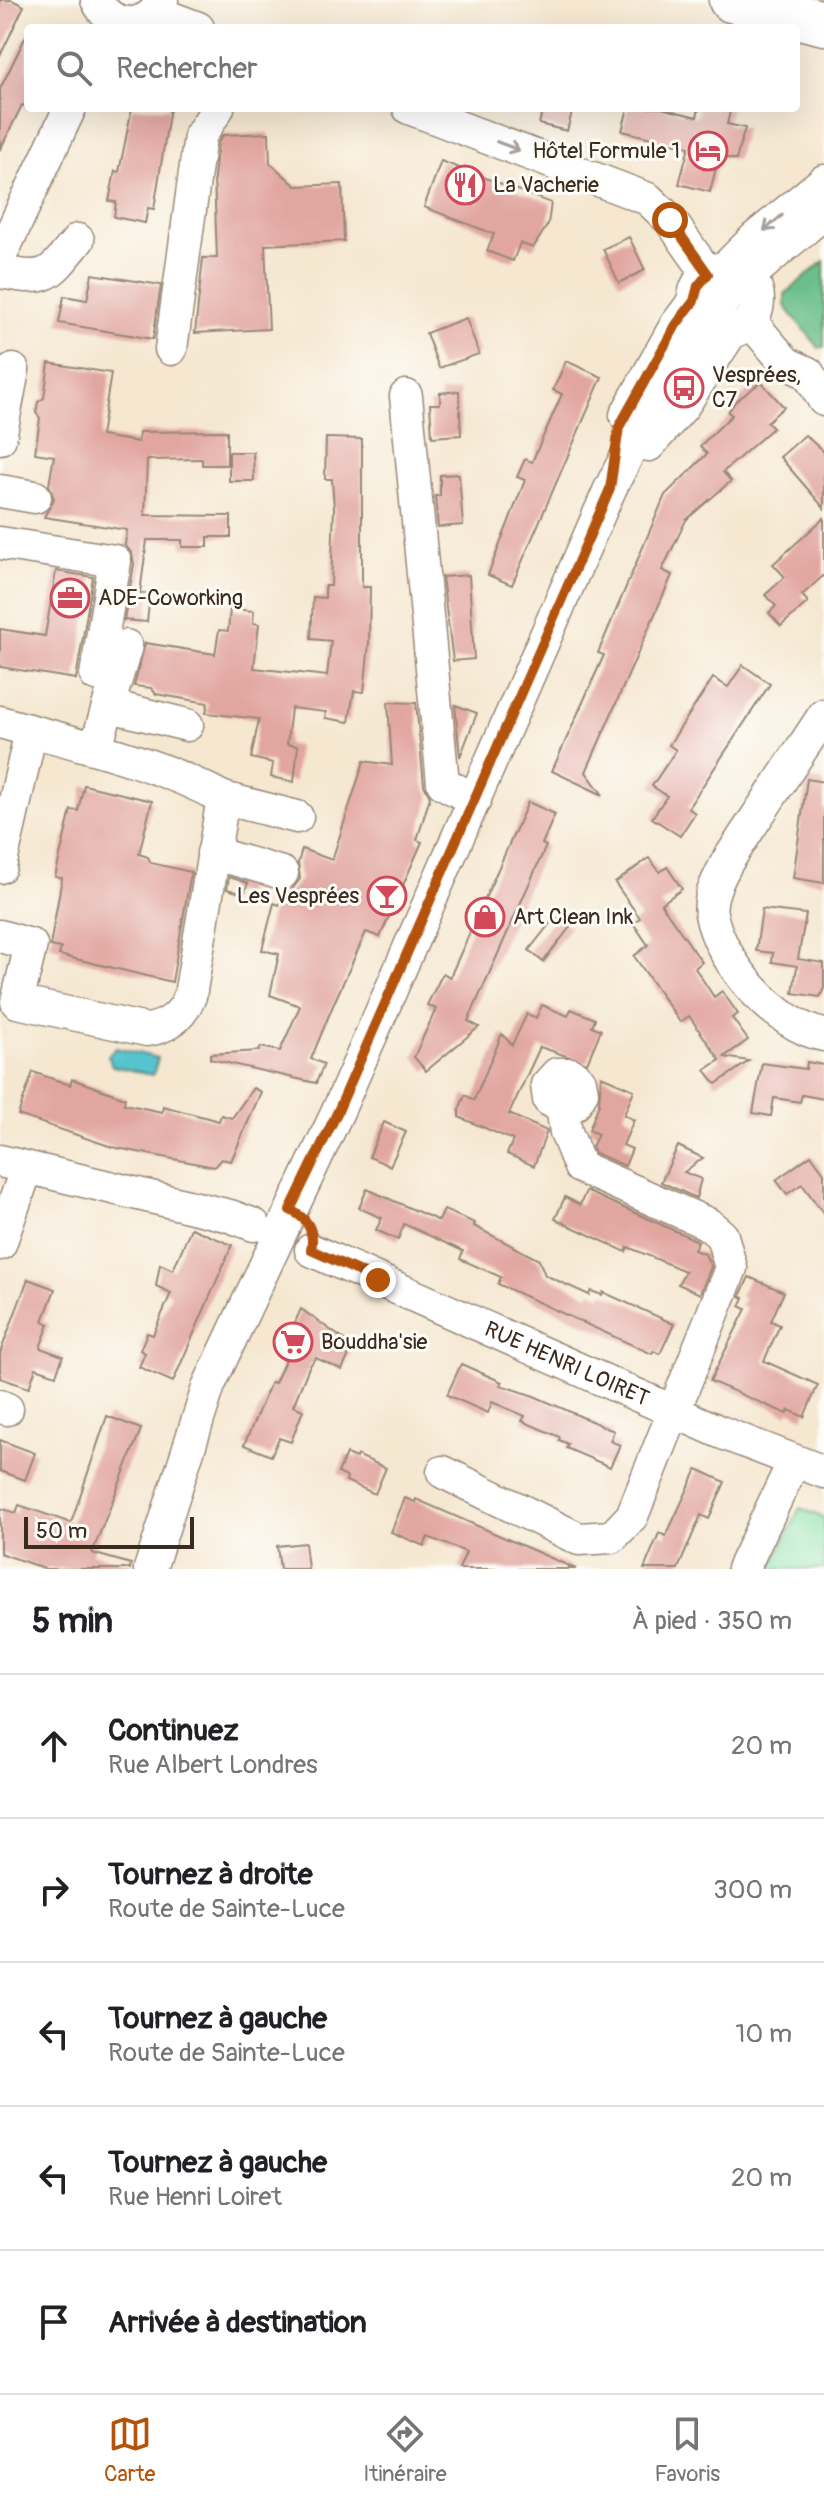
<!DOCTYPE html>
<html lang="fr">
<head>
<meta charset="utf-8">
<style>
	:root { --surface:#fff; --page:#f2f2f2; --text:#202124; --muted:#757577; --line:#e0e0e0; --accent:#b45309 }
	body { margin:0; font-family:Pangolin,sans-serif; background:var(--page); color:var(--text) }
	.scale { position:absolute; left:24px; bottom:20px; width:170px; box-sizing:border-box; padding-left:8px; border:4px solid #3b2a1e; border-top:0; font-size:22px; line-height:28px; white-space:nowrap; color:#3b2a1e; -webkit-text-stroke:6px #fdfcf7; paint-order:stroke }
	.stop { position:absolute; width:24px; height:24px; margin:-18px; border:6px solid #b45309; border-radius:50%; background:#fff }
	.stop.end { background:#b45309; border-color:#fff; box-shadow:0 2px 8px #0008 }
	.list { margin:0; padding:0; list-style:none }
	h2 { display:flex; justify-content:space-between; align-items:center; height:104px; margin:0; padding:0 32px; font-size:34px }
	h2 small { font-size:26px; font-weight:400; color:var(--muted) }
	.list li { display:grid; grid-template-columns:52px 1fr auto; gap:24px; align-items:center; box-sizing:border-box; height:144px; padding:0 32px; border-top:2px solid var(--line) }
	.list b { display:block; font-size:30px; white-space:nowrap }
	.list p { margin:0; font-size:26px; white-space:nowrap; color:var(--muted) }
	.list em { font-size:26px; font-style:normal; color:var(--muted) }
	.icon { flex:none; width:44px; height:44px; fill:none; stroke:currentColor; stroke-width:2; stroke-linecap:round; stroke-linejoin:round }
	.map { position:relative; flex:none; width:824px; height:1569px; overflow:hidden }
	.search { position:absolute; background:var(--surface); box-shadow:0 8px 32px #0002; left:24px; right:24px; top:24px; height:88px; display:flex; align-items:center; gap:20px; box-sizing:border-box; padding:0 28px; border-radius:8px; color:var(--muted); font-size:30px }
	.sheet { height:824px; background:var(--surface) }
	nav { display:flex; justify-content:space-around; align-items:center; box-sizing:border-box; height:112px; border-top:2px solid var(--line); background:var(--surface); font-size:22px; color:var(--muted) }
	nav a { display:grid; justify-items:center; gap:4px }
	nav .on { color:var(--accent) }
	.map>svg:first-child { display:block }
	.green { fill:#86e1a7; stroke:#608662; stroke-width:2 }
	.forest { fill:#6cbf8c; stroke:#547455; stroke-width:2 }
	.water { fill:#57c4ce; stroke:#497776; stroke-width:2 }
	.building { fill:#e2a6a0 }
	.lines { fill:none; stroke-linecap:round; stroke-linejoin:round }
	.minor-casing { stroke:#988877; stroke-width:35 }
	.highway-casing { stroke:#988877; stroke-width:47 }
	.minor { stroke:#fff; stroke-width:32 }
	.highway { stroke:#fff; stroke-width:44 }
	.oneway { stroke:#a79f9a }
	.route { stroke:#b45309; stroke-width:10 }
	.labels { text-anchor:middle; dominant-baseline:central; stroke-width:6; stroke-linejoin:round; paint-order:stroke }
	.poi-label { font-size:22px; fill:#3b2a1e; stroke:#fdfcf7; text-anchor:start }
	.street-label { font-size:22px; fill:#3b2a1e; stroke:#fdfcf7 }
</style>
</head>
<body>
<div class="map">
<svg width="824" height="1569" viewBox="0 0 824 1569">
	<rect width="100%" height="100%" fill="#fdfcf7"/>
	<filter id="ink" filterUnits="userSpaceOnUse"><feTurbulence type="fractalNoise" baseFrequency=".0125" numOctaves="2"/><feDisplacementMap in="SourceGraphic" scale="16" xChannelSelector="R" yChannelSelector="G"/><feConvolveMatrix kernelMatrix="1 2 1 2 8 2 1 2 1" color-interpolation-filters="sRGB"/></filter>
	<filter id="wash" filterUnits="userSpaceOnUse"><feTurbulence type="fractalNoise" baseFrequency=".006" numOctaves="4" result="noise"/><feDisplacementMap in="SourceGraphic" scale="32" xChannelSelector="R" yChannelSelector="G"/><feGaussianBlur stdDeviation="1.8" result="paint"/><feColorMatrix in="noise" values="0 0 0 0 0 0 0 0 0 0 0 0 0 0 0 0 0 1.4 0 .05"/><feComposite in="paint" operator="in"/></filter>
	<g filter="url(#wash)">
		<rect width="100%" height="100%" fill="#f5e7d0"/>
		<path class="green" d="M 800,1508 L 824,1518 L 824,1569 L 771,1569 Z"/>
		<path class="forest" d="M 824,261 L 824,347 L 819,348 L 785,306 L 785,294 Z"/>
		<path class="water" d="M 116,1048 L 158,1058 L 153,1075 L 112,1066 L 108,1055 Z"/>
		<g id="blocks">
			<g class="building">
				<path d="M 0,0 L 12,0 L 24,6 L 0,56 Z"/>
				<path d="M 28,32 L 28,107 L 22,105 L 0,150 L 0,89 Z"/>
				<path d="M 132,108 L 170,108 L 154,209 L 148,208 L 145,223 L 114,217 L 116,202 L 109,201 L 115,171 L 119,172 Z"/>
				<path d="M 543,108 L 573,108 L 567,131 L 539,124 Z"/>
				<path d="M 628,108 L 661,108 L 697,117 L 699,108 L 731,108 L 727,124 L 745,128 L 736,160 L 719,156 L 710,192 L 679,184 L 689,147 L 622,131 Z"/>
				<path d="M 269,133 L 270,163 L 296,186 L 342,184 L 344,241 L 265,245 L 269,329 L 195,333 L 203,258 L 217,258 L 214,177 L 218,143 L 223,135 Z"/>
				<path d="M 441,161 L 551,203 L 548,224 L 533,248 L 520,243 L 513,261 L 487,251 L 494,234 L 424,207 Z"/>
				<path d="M 629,237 L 645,270 L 619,283 L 603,249 Z"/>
				<path d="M 92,274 L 161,285 L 153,339 L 59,323 L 64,296 L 87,300 Z"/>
				<path d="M 466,318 L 479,354 L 439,368 L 426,333 Z"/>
				<path d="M 566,361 L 602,377 L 512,585 L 488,575 L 525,480 L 517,477 L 525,459 L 532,462 L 562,394 L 553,390 Z"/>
				<path d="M 49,363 L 111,373 L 101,436 L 138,442 L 139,432 L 227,431 L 227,465 L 202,465 L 202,459 L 147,460 L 145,515 L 231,516 L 231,537 L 208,537 L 208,547 L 182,547 L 182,540 L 147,540 L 140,593 L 150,594 L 147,622 L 124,620 L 134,564 L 132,554 L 125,545 L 127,530 L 44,517 L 54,499 L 49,485 L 54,456 L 35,453 L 40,418 L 36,413 L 38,402 L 44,398 Z"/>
				<path d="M 761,382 L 784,407 L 767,422 L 773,428 L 723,472 L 731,481 L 686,520 L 662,570 L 672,575 L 586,772 L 603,795 L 552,771 L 604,655 L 598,653 L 665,495 L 707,454 L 700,446 L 732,415 L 728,412 L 735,402 Z"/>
				<path d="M 459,391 L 461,435 L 432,437 L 430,404 L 440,404 L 440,393 Z"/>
				<path d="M 805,435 L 824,452 L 824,508 L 780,457 Z"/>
				<path d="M 326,438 L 362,439 L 362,587 L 370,587 L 369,643 L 364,692 L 354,691 L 349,722 L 325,718 L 326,712 L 291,708 L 287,744 L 298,746 L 294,782 L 271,777 L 273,763 L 251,758 L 259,719 L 206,713 L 208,703 L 156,694 L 151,688 L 134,686 L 145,643 L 215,654 L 219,630 L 228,631 L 230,609 L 254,611 L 253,623 L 259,624 L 254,668 L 327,676 L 331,641 L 311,639 L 313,597 L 325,598 L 325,586 L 331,586 L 334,508 L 332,479 L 325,479 Z"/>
				<path d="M 229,452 L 253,452 L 254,481 L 229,481 Z"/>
				<path d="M 459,474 L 463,525 L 438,527 L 435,496 L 440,496 L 440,475 Z"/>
				<path d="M 824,518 L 824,575 L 802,595 L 808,602 L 781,626 L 769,613 L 776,606 L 765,595 L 785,577 L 773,564 Z"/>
				<path d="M 56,571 L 93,577 L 76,679 L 0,667 L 0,629 L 45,636 Z"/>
				<path d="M 469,575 L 474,659 L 453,661 L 442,577 Z"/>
				<path d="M 743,665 L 770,684 L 688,808 L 695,813 L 680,836 L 652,818 L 667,796 L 652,786 L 676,750 L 669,745 L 713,678 L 728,687 Z"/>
				<path d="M 388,702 L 416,703 L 424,785 L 430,797 L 417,840 L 422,842 L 380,937 L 366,932 L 334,1003 L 311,1059 L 324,1064 L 316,1083 L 210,1059 L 210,1054 L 259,1051 L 261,1047 L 280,1051 L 300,1006 L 270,995 L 279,954 L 262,950 L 274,903 L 279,905 L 284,892 L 289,893 L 300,879 L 298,863 L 302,849 L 332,860 L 364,761 L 392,765 Z"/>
				<path d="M 455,705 L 477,713 L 460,757 Z"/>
				<path d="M 807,779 L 824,782 L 824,883 L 793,878 Z"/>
				<path d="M 84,785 L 152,801 L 139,854 L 148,857 L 151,863 L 191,872 L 172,982 L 59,955 L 61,948 L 50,946 L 62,878 L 55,877 L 71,810 L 78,811 Z"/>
				<path d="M 528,802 L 555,814 L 542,844 L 546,846 L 468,1021 L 479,1027 L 426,1071 L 414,1057 L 436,1009 L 427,1005 L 443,973 L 450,977 Z"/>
				<path d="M 649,858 L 660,872 L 667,867 L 682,889 L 661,904 L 702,962 L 695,968 L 714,997 L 722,991 L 738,1014 L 732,1018 L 748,1040 L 724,1057 L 749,1061 L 716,1084 L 705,1070 L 720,1060 L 689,1016 L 680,1022 L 634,956 L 648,945 L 633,923 L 640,918 L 615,883 Z"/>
				<path d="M 229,877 L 248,883 L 244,894 L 227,889 Z"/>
				<path d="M 762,909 L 806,914 L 798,959 L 824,963 L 824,988 L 820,997 L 793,993 L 797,966 L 772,962 L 773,953 L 756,951 Z"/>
				<path d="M 555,917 L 570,927 L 543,962 L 529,950 Z"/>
				<path d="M 542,1005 L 568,1016 L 571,1009 L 595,1019 L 592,1026 L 601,1030 L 587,1063 L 540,1047 L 509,1114 L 547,1131 L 534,1166 L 507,1154 L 513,1140 L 459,1117 L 459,1110 L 465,1095 L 474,1100 L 502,1034 L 512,1045 L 527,1014 L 536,1018 Z"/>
				<path d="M 807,1062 L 824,1065 L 824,1099 L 802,1095 L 800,1102 L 774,1098 L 771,1116 L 753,1113 L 762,1063 L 806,1069 Z"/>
				<path d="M 33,1072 L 70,1085 L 72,1079 L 125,1098 L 124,1104 L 162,1112 L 163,1106 L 219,1121 L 221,1115 L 232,1118 L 253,1088 L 261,1092 L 231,1161 L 221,1159 L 214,1167 L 112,1147 L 18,1115 Z"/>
				<path d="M 601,1076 L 634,1090 L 624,1115 L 634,1120 L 623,1145 L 632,1149 L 625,1166 L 595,1153 L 592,1147 L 598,1134 L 589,1130 L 599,1104 Z"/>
				<path d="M 384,1122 L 406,1132 L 390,1166 L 369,1157 Z"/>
				<path d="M 678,1146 L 703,1158 L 684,1172 L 701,1179 L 696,1198 L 661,1182 Z"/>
				<path d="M 811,1155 L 824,1173 L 824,1214 L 802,1184 L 787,1194 L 776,1180 Z"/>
				<path d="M 367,1189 L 439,1221 L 444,1210 L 475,1223 L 474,1226 L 539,1260 L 545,1275 L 589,1295 L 591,1291 L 602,1295 L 603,1292 L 674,1324 L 660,1354 L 653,1351 L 652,1354 L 498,1284 L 501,1277 L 460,1259 L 463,1251 L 404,1224 L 398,1240 L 376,1230 L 382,1218 L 359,1208 Z"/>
				<path d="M 586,1191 L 698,1241 L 694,1250 L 705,1254 L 711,1267 L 700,1294 L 678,1284 L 685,1271 L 628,1247 L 626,1252 L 555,1219 L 565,1197 L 580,1205 Z"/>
				<path d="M 191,1228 L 232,1245 L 173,1382 L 139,1367 L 145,1353 L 140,1350 L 147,1333 L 153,1335 L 171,1293 L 156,1286 L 160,1264 L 173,1270 Z"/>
				<path d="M 749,1277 L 784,1292 L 771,1321 L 780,1325 L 764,1361 L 818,1385 L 804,1417 L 789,1410 L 787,1414 L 710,1381 L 746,1309 L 740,1306 L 744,1298 L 740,1296 Z"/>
				<path d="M 28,1279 L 55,1289 L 43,1321 L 49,1324 L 40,1348 L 63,1356 L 56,1375 L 36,1368 L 29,1388 L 0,1378 L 0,1353 Z"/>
				<path d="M 301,1309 L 353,1346 L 342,1370 L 316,1358 L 309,1367 L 293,1406 L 303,1410 L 291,1442 L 279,1438 L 271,1456 L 244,1445 L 271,1382 L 275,1383 L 290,1349 L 286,1342 Z"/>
				<path d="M 461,1364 L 502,1382 L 500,1385 L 534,1396 L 614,1431 L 610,1441 L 620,1445 L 610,1467 L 566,1448 L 568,1444 L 559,1440 L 560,1437 L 522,1421 L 525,1416 L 492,1402 L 488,1413 L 447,1395 Z"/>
				<path d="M 107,1416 L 141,1429 L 92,1553 L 131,1564 L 130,1569 L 45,1569 L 0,1553 L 0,1508 L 16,1513 L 19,1505 L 71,1523 Z"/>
				<path d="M 0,1440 L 35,1453 L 25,1480 L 0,1471 Z"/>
				<path d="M 346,1454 L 356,1458 L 357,1455 L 386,1468 L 375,1494 L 346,1481 L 347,1477 L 338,1473 Z"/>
				<path d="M 697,1469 L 725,1482 L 709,1519 L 701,1515 L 678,1569 L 644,1569 L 659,1533 L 666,1536 Z"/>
				<path d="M 405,1498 L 415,1502 L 416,1499 L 576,1569 L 459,1569 L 466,1552 L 428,1537 L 424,1546 L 391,1532 Z"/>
				<path d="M 305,1543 L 308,1569 L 280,1569 L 277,1546 Z"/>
			</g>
		</g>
	</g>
	<g filter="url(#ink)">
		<use href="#blocks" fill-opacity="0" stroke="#988877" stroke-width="2"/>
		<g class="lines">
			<defs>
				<g id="minor">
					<path d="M 97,0 C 111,30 148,31 162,0"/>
					<path d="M 155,12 L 198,28"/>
					<path d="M 409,108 L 648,199 L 670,220 L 708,274"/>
					<path d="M 0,257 L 70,108"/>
					<path d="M 725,268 L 755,238 L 824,181"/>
					<circle cx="726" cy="300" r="32"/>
					<path d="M 0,272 C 48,281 48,277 78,240"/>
					<path d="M 750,321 L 786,363 L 808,373 L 824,400"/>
					<path d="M 171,349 L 200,136 L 218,108"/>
					<path d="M 406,396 L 443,783 L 475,800"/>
					<path d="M 626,415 L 676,325 L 694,301"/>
					<path d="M 0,438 L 13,370"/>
					<path d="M 649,445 L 683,406 L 732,331"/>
					<path d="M 0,491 L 35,497"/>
					<path d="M 0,543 L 115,561 L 96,675"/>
					<path d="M 110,706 L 187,725"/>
					<path d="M 824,715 L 727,862 C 719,878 708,896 711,914 C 720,962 776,1026 824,1035"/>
					<path d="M 0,722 C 76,744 153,760 223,798"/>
					<path d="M 96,747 L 126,646"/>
					<path d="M 213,853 L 282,873"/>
					<path d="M 0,867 L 31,731"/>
					<path d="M 0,936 L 31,945 L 17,1002 L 147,1030 C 168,1027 182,1016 190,996 L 223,798 L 297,817"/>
					<path d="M 0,1161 L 230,1216 L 254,1225"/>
					<path d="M 0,1244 L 26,1170"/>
					<path id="s1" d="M 311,1250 L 720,1432 L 824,1472"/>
					<path d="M 0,1406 L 7,1409"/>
					<path d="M 443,1472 L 579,1539 L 612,1537 L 632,1516 L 731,1268 L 722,1236 L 708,1224 L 580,1167 L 566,1132 L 562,1107 L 549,1100 L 547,1085 L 557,1074 L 571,1074 L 580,1081 L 582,1092 L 574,1105 L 562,1107"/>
					<path d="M 150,1569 L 209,1385 L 338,1111 L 610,489 C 644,423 679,347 732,293 C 761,264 793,239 824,213"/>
					<path d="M 743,1569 L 794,1461"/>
				</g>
				<path id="highway" d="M 731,0 L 824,23"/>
			</defs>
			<use href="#minor" class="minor-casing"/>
			<use href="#highway" class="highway-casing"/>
			<use href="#minor" class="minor"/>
			<use href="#highway" class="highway"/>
		</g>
		<defs><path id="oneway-shaft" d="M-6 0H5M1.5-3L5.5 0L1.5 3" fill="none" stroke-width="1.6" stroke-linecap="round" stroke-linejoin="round" transform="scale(2)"/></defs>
		<g class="oneway">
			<use href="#oneway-shaft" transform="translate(508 146) rotate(21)"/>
			<use href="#oneway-shaft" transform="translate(773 223) rotate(140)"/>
		</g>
	</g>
	<g class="lines" filter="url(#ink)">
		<path class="route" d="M 378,1280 L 311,1250 C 315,1231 308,1218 290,1210 L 338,1111 L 610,489 L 619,427 L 676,325 L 694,301 L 698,286 L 708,274 L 670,220"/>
	</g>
	<defs>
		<symbol id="hotel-ring" viewBox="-11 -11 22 22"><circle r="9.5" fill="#fdfcf7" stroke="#d1495b" stroke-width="1.5"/><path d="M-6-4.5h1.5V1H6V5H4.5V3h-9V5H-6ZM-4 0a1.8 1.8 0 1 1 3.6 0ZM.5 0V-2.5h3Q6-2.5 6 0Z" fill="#d1495b"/></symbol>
		<symbol id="restaurant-ring" viewBox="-11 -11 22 22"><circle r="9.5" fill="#fdfcf7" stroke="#d1495b" stroke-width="1.5"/><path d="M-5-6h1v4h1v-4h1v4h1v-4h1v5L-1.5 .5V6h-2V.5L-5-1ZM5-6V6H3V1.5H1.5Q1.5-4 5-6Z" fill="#d1495b"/></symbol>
		<symbol id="bus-ring" viewBox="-11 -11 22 22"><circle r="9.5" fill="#fdfcf7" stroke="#d1495b" stroke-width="1.5"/><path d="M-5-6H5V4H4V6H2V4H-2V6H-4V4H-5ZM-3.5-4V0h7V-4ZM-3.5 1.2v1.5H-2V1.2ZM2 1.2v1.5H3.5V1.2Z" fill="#d1495b"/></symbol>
		<symbol id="office-ring" viewBox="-11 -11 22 22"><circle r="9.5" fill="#fdfcf7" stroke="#d1495b" stroke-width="1.5"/><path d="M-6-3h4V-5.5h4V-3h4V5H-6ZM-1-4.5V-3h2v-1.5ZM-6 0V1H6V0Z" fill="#d1495b"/></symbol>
		<symbol id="bar-ring" viewBox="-11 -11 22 22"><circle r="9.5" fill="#fdfcf7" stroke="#d1495b" stroke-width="1.5"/><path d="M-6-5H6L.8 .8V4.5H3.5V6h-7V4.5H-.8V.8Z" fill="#d1495b"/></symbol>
		<symbol id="shop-ring" viewBox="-11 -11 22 22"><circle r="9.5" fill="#fdfcf7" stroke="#d1495b" stroke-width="1.5"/><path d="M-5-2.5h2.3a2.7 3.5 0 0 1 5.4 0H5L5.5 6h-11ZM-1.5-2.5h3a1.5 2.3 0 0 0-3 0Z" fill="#d1495b"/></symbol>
		<symbol id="supermarket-ring" viewBox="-11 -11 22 22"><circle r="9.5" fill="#fdfcf7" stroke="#d1495b" stroke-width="1.5"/><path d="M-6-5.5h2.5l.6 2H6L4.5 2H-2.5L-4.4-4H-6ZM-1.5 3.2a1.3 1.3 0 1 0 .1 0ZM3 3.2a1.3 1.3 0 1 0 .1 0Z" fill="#d1495b"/></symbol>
	</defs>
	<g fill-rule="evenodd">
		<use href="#hotel-ring" x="686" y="129" width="44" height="44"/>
		<use href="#restaurant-ring" x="443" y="163" width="44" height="44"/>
		<use href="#bus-ring" x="662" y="366" width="44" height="44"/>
		<use href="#office-ring" x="48" y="576" width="44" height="44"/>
		<use href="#bar-ring" x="365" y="874" width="44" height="44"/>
		<use href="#shop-ring" x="463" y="895" width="44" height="44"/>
		<use href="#supermarket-ring" x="271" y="1320" width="44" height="44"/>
	</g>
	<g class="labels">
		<g class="poi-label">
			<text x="680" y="151" text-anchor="end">Hôtel Formule 1</text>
			<text x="493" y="185">La Vacherie</text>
			<text x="712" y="375">Vesprées,<tspan x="712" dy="25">C7</tspan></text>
			<text x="98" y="598">ADE-Coworking</text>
			<text x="359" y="896" text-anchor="end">Les Vesprées</text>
			<text x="513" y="917">Art Clean Ink</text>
			<text x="321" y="1342">Bouddha'sie</text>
		</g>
		<g class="street-label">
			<text stroke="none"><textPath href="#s1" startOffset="280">RUE HENRI LOIRET</textPath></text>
		</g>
	</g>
</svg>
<div class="scale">50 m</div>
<div class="stop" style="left:670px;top:220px"></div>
<div class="stop end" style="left:378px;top:1280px"></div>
<div class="search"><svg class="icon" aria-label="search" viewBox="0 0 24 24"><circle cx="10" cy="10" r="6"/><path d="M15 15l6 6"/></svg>Rechercher</div>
</div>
<section class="sheet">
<h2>5 min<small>À pied · 350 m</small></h2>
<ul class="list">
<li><svg class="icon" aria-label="ahead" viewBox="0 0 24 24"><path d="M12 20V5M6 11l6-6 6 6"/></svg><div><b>Continuez</b><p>Rue Albert Londres</p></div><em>20 m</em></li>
<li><svg class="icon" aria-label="right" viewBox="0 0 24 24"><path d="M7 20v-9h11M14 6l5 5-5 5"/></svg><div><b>Tournez à droite</b><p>Route de Sainte-Luce</p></div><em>300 m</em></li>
<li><svg class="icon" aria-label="left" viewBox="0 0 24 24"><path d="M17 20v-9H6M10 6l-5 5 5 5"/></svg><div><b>Tournez à gauche</b><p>Route de Sainte-Luce</p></div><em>10 m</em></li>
<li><svg class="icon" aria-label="left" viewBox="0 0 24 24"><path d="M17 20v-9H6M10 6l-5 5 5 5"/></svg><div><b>Tournez à gauche</b><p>Rue Henri Loiret</p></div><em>20 m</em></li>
<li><svg class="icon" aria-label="arrive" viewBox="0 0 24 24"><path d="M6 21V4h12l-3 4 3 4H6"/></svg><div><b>Arrivée à destination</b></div></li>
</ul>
</section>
<nav>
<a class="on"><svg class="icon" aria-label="map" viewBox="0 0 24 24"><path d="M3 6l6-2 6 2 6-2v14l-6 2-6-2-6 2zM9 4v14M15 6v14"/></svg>Carte</a>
<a><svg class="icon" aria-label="directions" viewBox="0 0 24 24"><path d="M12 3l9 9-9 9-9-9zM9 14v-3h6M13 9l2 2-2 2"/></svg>Itinéraire</a>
<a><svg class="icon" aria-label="saved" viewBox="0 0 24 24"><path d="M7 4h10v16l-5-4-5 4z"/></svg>Favoris</a>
</nav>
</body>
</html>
